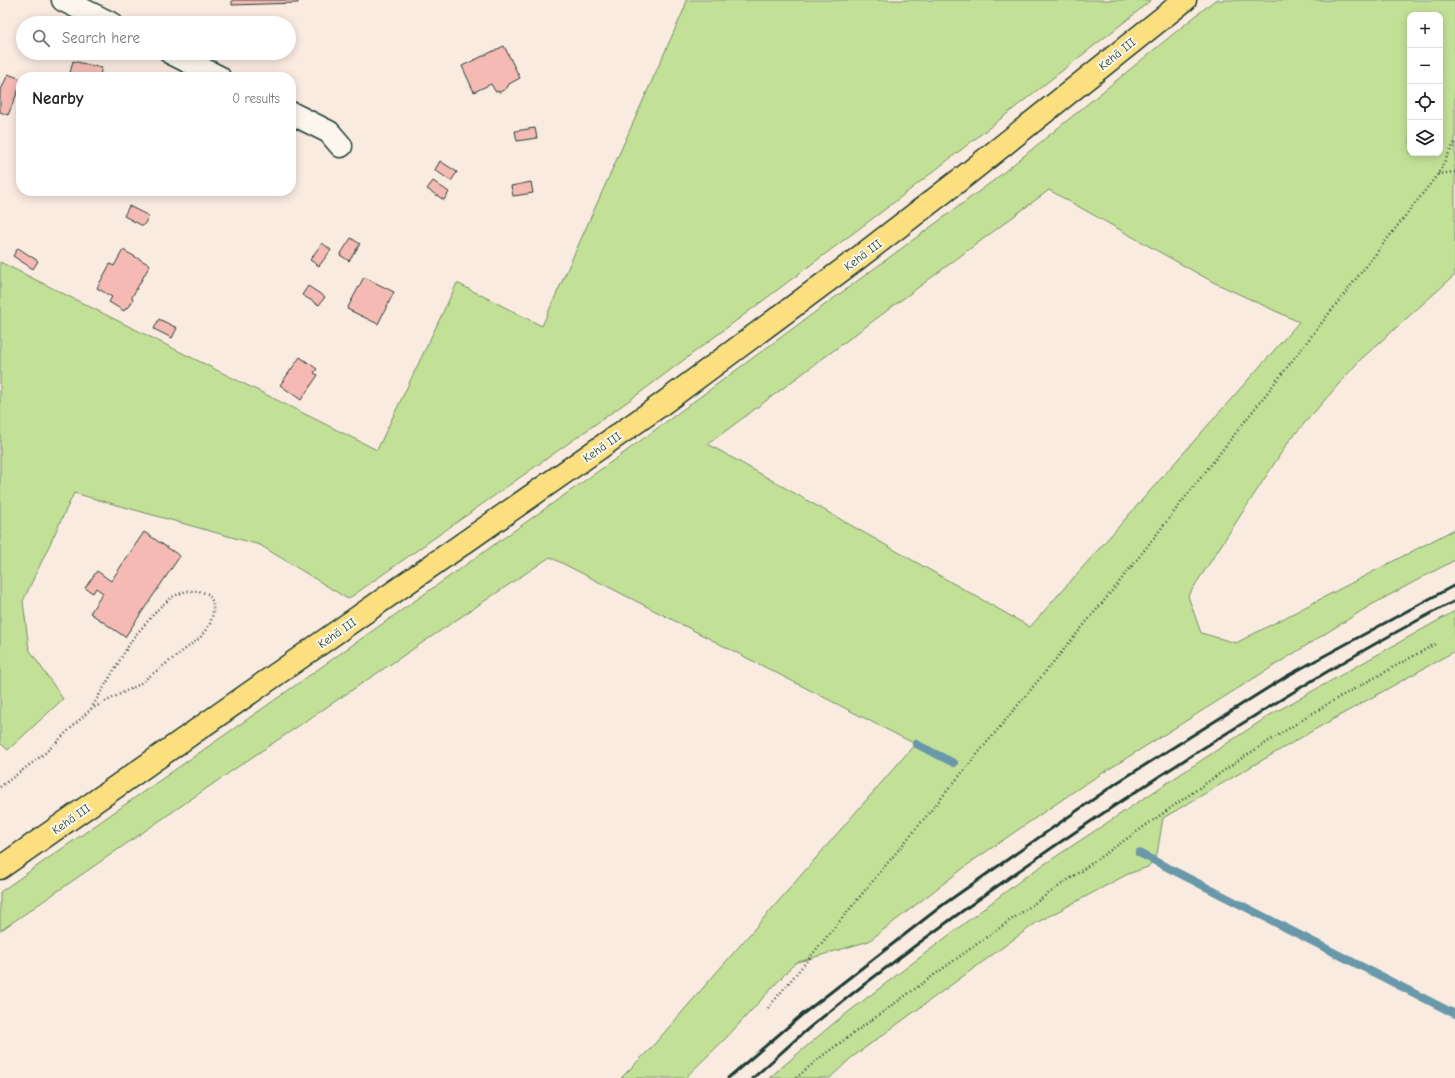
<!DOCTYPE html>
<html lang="en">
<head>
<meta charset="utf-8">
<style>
	:root { --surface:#fff; --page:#f6f6f6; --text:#222; --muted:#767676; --line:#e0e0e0 }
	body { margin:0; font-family:"Comic Neue",sans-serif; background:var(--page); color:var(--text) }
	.controls { position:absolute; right:12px; top:12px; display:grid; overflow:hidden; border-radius:8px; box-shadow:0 2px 10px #0003 }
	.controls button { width:36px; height:36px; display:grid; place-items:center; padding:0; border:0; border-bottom:1px solid var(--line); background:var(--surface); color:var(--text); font:20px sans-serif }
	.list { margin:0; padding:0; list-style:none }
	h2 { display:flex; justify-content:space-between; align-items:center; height:52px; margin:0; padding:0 16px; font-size:17px }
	h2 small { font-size:13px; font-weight:400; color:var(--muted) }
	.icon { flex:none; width:22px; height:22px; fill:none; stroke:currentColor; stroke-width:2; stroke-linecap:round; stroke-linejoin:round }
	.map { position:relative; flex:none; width:1455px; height:1078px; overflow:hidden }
	.search { position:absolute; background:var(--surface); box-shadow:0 2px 10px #0003; left:16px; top:16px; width:280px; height:44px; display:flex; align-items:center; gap:10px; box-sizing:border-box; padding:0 14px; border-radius:22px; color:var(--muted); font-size:15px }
	.panel { position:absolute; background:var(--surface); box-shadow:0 2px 10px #0003; left:16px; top:72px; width:280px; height:124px; border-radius:16px }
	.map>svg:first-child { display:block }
	.green { fill:#c3e097; stroke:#718e66; fill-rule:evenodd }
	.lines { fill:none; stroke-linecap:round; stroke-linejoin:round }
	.stream { stroke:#6798aa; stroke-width:8 }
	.building { fill:#f6bab5; stroke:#1f3d34 }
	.street-casing { stroke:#1f3d34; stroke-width:25 }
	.highway-casing { stroke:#1f3d34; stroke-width:25 }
	.path { stroke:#1f3d34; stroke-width:2.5; stroke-dasharray:1 3; stroke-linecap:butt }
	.street { stroke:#fbf7ec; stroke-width:22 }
	.highway { stroke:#fce080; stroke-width:22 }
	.rail { stroke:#1f3d34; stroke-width:3 }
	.labels { text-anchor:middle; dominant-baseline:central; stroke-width:4; stroke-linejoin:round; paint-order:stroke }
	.street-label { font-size:12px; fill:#1f3d34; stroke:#fbf7ec }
</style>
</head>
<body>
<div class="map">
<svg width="1455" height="1078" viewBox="0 0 1455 1078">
	<rect width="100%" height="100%" fill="#faebe1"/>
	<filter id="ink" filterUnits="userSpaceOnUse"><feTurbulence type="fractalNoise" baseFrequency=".025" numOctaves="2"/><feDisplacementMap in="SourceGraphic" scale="8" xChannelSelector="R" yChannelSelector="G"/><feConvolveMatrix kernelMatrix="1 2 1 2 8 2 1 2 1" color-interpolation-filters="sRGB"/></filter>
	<g filter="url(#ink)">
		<g class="green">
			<path d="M 686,0 L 1151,0 L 1132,16 L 888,207 L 641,392 L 348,599 L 260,545 L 74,493 L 23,601 L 29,649 L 63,699 L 8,750 L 0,743 L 0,262 L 377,450 L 457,283 L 542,326 L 685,7 Z"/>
			<path d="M 1215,0 L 1455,0 L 1455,275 L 1359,361 L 1289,441 L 1188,596 L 1201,633 L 1236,643 L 1455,529 L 1455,560 L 1371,605 L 1082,786 L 974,860 L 869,941 L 795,963 L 727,1037 L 685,1078 L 621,1078 L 650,1049 L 915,744 L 550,557 L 236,768 L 0,931 L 0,892 L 269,704 L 621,455 L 993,181 ZM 1410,15 L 1440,15 L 1440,153 L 1410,153 ZM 1049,190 L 1213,282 L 1299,322 L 1030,627 L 708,444 Z"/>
			<path d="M 1455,611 L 1455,651 L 1321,726 L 1163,818 L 1157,854 L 1148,867 L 1128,874 L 1036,923 L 851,1058 L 830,1078 L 769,1078 L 834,1023 L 1025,877 L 1270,715 Z"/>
		</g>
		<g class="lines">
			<g class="stream">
				<path d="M 916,744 L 954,763"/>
				<path d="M 1139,853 L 1455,1014"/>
			</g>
		</g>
		<g class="building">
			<path d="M 232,0 L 298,0 L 298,3 L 232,5 Z"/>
			<path d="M 504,46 L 520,78 L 509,84 L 507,88 L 500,92 L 495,91 L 491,84 L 474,92 L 462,66 Z"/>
			<path d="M 73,61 L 102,68 L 99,77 L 62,77 L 62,75 L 69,77 Z"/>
			<path d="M 8,74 L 21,79 L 21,84 L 8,115 L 0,112 L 0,92 Z"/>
			<path d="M 535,128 L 537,138 L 517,141 L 515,131 Z"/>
			<path d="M 440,161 L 457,172 L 451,181 L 435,170 Z"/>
			<path d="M 433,181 L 449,192 L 444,200 L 427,189 Z"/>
			<path d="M 531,182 L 533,193 L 513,196 L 511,186 Z"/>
			<path d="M 129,206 L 149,216 L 143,226 L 124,216 Z"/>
			<path d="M 351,238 L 360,244 L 349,261 L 340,255 Z"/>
			<path d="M 322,243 L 331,250 L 319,266 L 310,260 Z"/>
			<path d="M 18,248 L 38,261 L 33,269 L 13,256 Z"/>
			<path d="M 123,250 L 150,265 L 132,297 L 133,300 L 129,307 L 126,308 L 124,311 L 109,302 L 112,297 L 97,288 L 110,264 L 114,266 Z"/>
			<path d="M 364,277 L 394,292 L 378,324 L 347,309 Z"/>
			<path d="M 308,286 L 325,297 L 319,305 L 302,295 Z"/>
			<path d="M 159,319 L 177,328 L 172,338 L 154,329 Z"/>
			<path d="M 300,357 L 317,369 L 314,373 L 318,375 L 301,400 L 280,385 Z"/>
			<path d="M 144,532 L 180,556 L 125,637 L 90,613 L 103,593 L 96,588 L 93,593 L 85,588 L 97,571 L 111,581 Z"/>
		</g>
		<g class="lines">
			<defs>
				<g id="street">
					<path d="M 63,0 L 110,23"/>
					<path d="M 171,53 L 219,77"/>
					<path d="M 291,113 L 329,132 L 341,146"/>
				</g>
				<path id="highway" d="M 0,868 L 658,407 L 853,262 L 966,175 L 1185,0"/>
			</defs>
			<use href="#street" class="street-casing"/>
			<use href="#highway" class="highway-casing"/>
			<g class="path">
				<path d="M 1438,174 L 1455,172"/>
				<path d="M 0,787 L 44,754 L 91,709 L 133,638 L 160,607 L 172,597 L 186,591 L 199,591 L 208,594 L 213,602 L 213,613 L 210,624 L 200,638 L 138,685 L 91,709"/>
				<path d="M 768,1008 L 1117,585 L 1438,174 L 1455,142"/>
				<path d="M 796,1078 L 822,1056 L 988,936 L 1239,760 L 1329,703 L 1437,643"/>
			</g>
			<use href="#street" class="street"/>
			<use href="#highway" class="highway"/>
			<g class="rail">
				<path d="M 728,1078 L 804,1013 L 944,904 L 1118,782 L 1287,676 L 1455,585"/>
				<path d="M 753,1078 C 774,1060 793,1041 814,1024 C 936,926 1065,836 1197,752 C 1281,699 1366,646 1455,601"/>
			</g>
		</g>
	</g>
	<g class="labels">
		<g class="street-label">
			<text transform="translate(1117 54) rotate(-39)">Kehä III</text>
			<text transform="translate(863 255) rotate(-37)">Kehä III</text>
			<text transform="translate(602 447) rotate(-35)">Kehä III</text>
			<text transform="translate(337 633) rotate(-35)">Kehä III</text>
			<text transform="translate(71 819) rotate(-35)">Kehä III</text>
		</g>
	</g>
</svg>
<div class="controls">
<button>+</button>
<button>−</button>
<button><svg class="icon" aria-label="locate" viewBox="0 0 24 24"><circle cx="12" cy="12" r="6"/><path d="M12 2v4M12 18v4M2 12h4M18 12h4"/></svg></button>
<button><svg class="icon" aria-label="layers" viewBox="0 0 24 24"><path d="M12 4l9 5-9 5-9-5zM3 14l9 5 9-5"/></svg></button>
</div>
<div class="search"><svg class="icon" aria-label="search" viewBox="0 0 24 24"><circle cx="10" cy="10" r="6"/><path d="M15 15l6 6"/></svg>Search here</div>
<section class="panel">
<h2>Nearby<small>0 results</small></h2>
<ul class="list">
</ul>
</section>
</div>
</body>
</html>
